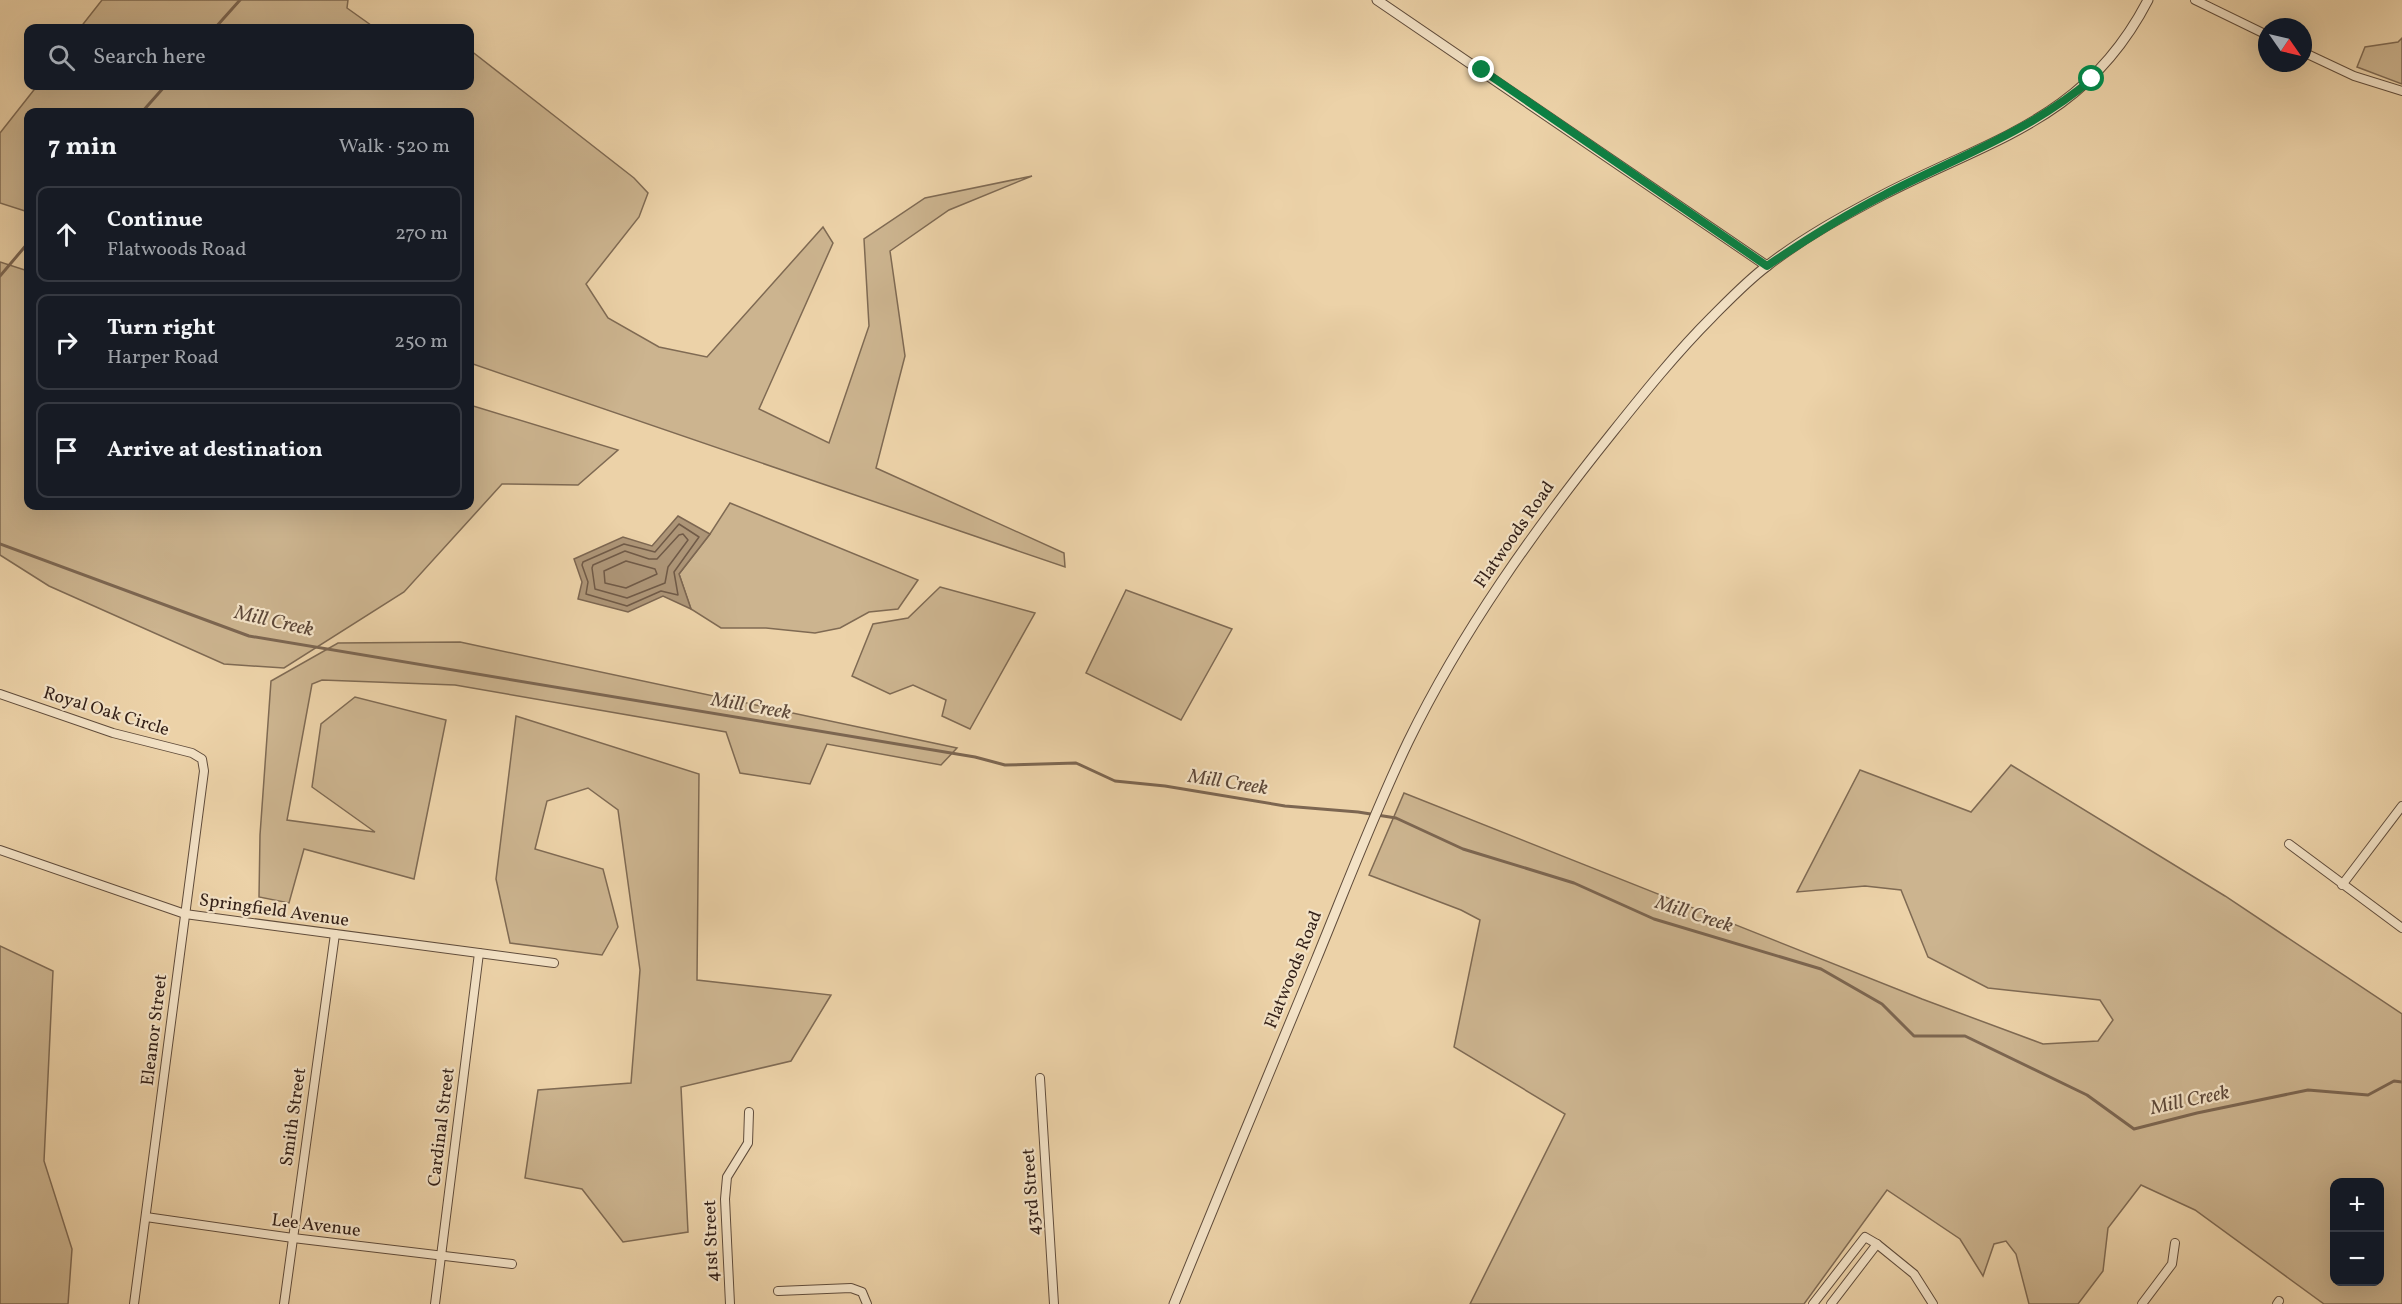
<!DOCTYPE html>
<html lang="en">
<head>
<meta charset="utf-8">
<style>
	:root { --surface:#171b24; --page:#20242c; --text:#f1f3f6; --muted:#9ea1a6; --line:#363941 }
	body { margin:0; font-family:Vollkorn,serif; background:var(--page); color:var(--text) }
	.controls { position:absolute; right:18px; bottom:18px; display:grid; overflow:hidden; border-radius:12px; box-shadow:0 6px 24px #0002 }
	.controls button { width:54px; height:54px; display:grid; place-items:center; padding:0; border:0; border-bottom:2px solid var(--line); background:var(--surface); color:var(--text); font:30px sans-serif }
	.compass { position:absolute; left:2258px; top:18px; width:54px; height:54px; border-radius:50%; background:var(--surface); box-shadow:0 6px 24px #0002; rotate:124deg }
	.stop { position:absolute; width:18px; height:18px; margin:-14px; border:4px solid #0b8043; border-radius:50%; background:#fff }
	.stop.end { background:#0b8043; border-color:#fff; box-shadow:0 2px 6px #0008 }
	.list { margin:0; padding:0; list-style:none }
	h2 { display:flex; justify-content:space-between; align-items:center; height:78px; margin:0; padding:0 24px; font-size:26px }
	h2 small { font-size:20px; font-weight:400; color:var(--muted) }
	.list li { display:grid; grid-template-columns:39px 1fr auto; gap:18px; align-items:center; box-sizing:border-box; height:96px; margin:0 12px 12px; padding:0 12px; border:2px solid var(--line); border-radius:12px }
	.list b { display:block; font-size:22px; white-space:nowrap }
	.list p { margin:0; font-size:20px; white-space:nowrap; color:var(--muted) }
	.list em { font-size:20px; font-style:normal; color:var(--muted) }
	.icon { flex:none; width:33px; height:33px; fill:none; stroke:currentColor; stroke-width:2; stroke-linecap:round; stroke-linejoin:round }
	.map { position:relative; flex:none; width:2402px; height:1304px; overflow:hidden }
	.search { position:absolute; background:var(--surface); box-shadow:0 6px 24px #0002; left:24px; top:24px; width:450px; height:66px; display:flex; align-items:center; gap:15px; box-sizing:border-box; padding:0 21px; border-radius:12px; color:var(--muted); font-size:22px }
	.panel { position:absolute; background:var(--surface); box-shadow:0 6px 24px #0002; left:24px; top:108px; width:450px; height:402px; border-radius:12px }
	.map>svg:first-child { display:block }
	.green { fill:#ccb48f; stroke:#7f6a53; stroke-width:1.5; fill-rule:evenodd }
	.water { fill:#ad9577; stroke:#7c6651; stroke-width:1.5 }
	.lines { fill:none; stroke-linecap:round; stroke-linejoin:round }
	.shore { stroke:#705a47; stroke-width:1.5 }
	.stream { stroke:#7c6651; stroke-width:3 }
	.minor-casing { stroke:#604c3b; stroke-width:10 }
	.tertiary-casing { stroke:#604c3b; stroke-width:11 }
	.minor { stroke:#f3e2c6; stroke-width:8 }
	.tertiary { stroke:#f3e2c6; stroke-width:9 }
	.route { stroke:#0b8043; stroke-width:8 }
	.labels { text-anchor:middle; dominant-baseline:central; stroke-width:4.5; stroke-linejoin:round; paint-order:stroke }
	.street-label { font-size:18px; fill:#321f17; stroke:#f3e2c6 }
	.water-label { font-size:20px; font-style:italic; fill:#5d4839; stroke:#f3e2c6 }
</style>
</head>
<body>
<div class="map">
<svg width="2402" height="1304" viewBox="0 0 2402 1304">
	<rect width="100%" height="100%" fill="#ecd2a8"/>
	<filter id="stains"><feTurbulence type="fractalNoise" baseFrequency=".00333" numOctaves="4"/><feColorMatrix values="0 0 0 0 .2 0 0 0 0 .09 0 0 0 0 .02 0 0 0 .5 -.17"/></filter>
	<radialGradient id="worn" r=".72"><stop offset=".6" stop-color="#630" stop-opacity="0"/><stop offset="1" stop-color="#630" stop-opacity=".3"/></radialGradient>
	<g class="green">
		<path d="M 102,0 L 348,0 L 347,8 L 375,28 L 80,28 Z"/>
		<path d="M 2402,38 L 2402,84 L 2357,67 L 2365,47 L 2398,42 Z"/>
		<path d="M 470,50 L 634,178 L 648,193 L 639,217 L 586,284 L 608,318 L 659,347 L 707,357 L 823,227 L 833,243 L 759,409 L 829,443 L 869,326 L 864,239 L 925,198 L 1032,176 L 949,210 L 890,251 L 905,356 L 876,468 L 1064,553 L 1065,567 L 470,363 L 470,112 L 28,112 L 28,212 L 0,203 L 0,133 L 37,86 L 470,86 Z"/>
		<path d="M 0,262 L 28,271 L 28,506 L 470,506 L 470,405 L 618,450 L 578,485 L 502,484 L 404,592 L 284,668 L 224,664 L 49,586 L 0,555 Z"/>
		<path d="M 730,503 L 918,580 L 898,609 L 869,612 L 840,628 L 815,633 L 766,628 L 721,628 L 691,609 L 679,574 L 710,534 Z"/>
		<path d="M 940,587 L 1035,613 L 970,729 L 942,716 L 946,700 L 913,685 L 890,694 L 852,676 L 873,624 L 908,618 Z"/>
		<path d="M 1126,590 L 1232,629 L 1181,720 L 1086,673 Z"/>
		<path d="M 460,642 L 957,748 L 941,765 L 827,744 L 810,784 L 740,773 L 726,732 L 455,685 L 322,680 L 312,684 L 287,820 L 375,832 L 312,787 L 321,724 L 355,697 L 446,720 L 414,879 L 304,849 L 289,903 L 259,897 L 260,835 L 271,681 L 338,643 Z"/>
		<path d="M 516,716 L 699,774 L 697,980 L 831,995 L 791,1061 L 681,1087 L 688,1232 L 623,1242 L 582,1189 L 525,1178 L 538,1090 L 631,1083 L 640,970 L 618,810 L 588,788 L 547,801 L 535,849 L 603,869 L 618,927 L 602,955 L 510,943 L 496,879 Z"/>
		<path d="M 2011,765 L 2225,896 L 2402,1014 L 2402,1304 L 2324,1304 L 2195,1210 L 2141,1185 L 2108,1228 L 2103,1271 L 2078,1304 L 2029,1304 L 2016,1254 L 2006,1241 L 1994,1244 L 1983,1276 L 1960,1239 L 1887,1190 L 1804,1304 L 1470,1304 L 1565,1114 L 1454,1047 L 1480,920 L 1461,910 L 1369,875 L 1404,793 L 1922,999 L 2043,1044 L 2098,1041 L 2113,1020 L 2100,1000 L 1988,988 L 1928,957 L 1901,890 L 1865,886 L 1797,892 L 1860,770 L 1971,812 ZM 2334,1182 L 2380,1182 L 2380,1282 L 2334,1282 Z"/>
		<path d="M 0,946 L 53,971 L 44,1161 L 72,1249 L 68,1304 L 0,1304 Z"/>
	</g>
	<path class="water" d="M 678,516 L 710,534 L 679,574 L 691,609 L 663,596 L 628,612 L 578,599 L 582,582 L 574,559 L 623,537 L 652,546 Z"/>
	<g class="lines">
		<g class="shore">
			<path d="M 679,524 L 699,537 L 674,572 L 678,595 L 661,591 L 627,606 L 586,594 L 588,582 L 582,565 L 583,562 L 624,544 L 655,552 Z"/>
			<path d="M 683,534 L 688,540 L 668,567 L 665,583 L 627,598 L 595,589 L 592,568 L 593,565 L 625,551 L 649,559 L 657,559 L 679,535 Z"/>
			<path d="M 626,561 L 655,569 L 657,574 L 626,588 L 605,583 L 604,571 Z"/>
		</g>
		<g class="stream">
			<path d="M 215,28 L 240,0"/>
			<path d="M 142,112 L 165,86"/>
			<path d="M 0,276 L 28,243"/>
			<path d="M 0,544 L 249,636 L 975,757 L 1005,765 L 1076,763 L 1115,781 L 1165,786 L 1285,806 L 1358,812 L 1396,818 L 1463,849 L 1574,883 L 1654,919 L 1821,969 L 1882,1004 L 1914,1036 L 1965,1036 L 2087,1095 L 2134,1129 L 2197,1113 L 2308,1090 L 2368,1095 L 2394,1081 L 2402,1082"/>
		</g>
		<defs>
			<g id="minor">
				<path d="M 2195,0 L 2267,35"/>
				<path d="M 2303,52 L 2354,76 L 2402,91"/>
				<path d="M 0,694 L 113,733 L 192,753 L 202,759 L 204,771 L 134,1304"/>
				<path d="M 2289,844 L 2402,928"/>
				<path d="M 0,850 L 185,914 L 554,963"/>
				<path d="M 2342,885 L 2402,806"/>
				<path d="M 1040,1078 L 1054,1304"/>
				<path d="M 146,1217 L 293,1238 L 512,1264"/>
				<path d="M 778,1291 L 851,1288 L 862,1292 L 867,1304"/>
				<path d="M 284,1304 L 335,934"/>
				<path d="M 435,1304 L 479,953"/>
				<path d="M 730,1304 L 725,1199 L 727,1177 L 748,1143 L 749,1112"/>
				<path d="M 1813,1304 L 1865,1237 L 1877,1244 L 1914,1274 L 1933,1304"/>
				<path d="M 1831,1304 L 1877,1244"/>
				<path d="M 2142,1304 L 2172,1264 L 2175,1243"/>
				<path d="M 2277,1304 L 2279,1301"/>
			</g>
			<g id="tertiary">
				<path d="M 1377,0 L 1767,266"/>
				<path d="M 1174,1304 C 1221,1189 1268,1075 1316,960 C 1346,887 1374,813 1408,742 C 1462,631 1535,529 1612,433 C 1644,393 1676,353 1712,317 C 1729,300 1747,281 1767,266 C 1803,238 1843,216 1883,195 C 1993,138 2086,120 2148,0"/>
			</g>
		</defs>
		<use href="#minor" class="minor-casing"/>
		<use href="#tertiary" class="tertiary-casing"/>
		<use href="#minor" class="minor"/>
		<use href="#tertiary" class="tertiary"/>
	</g>
	<g class="lines">
		<path class="route" d="M 1482,70 L 1767,266 C 1805,240 1843,216 1884,195 C 1957,157 2028,133 2092,79"/>
	</g>
	<g class="labels">
		<g class="street-label">
			<text transform="translate(1515 535) rotate(-55)">Flatwoods Road</text>
			<text transform="translate(106 712) rotate(17)">Royal Oak Circle</text>
			<text transform="translate(274 911) rotate(8)">Springfield Avenue</text>
			<text transform="translate(1294 970) rotate(-68)">Flatwoods Road</text>
			<text transform="translate(155 1030) rotate(-83)">Eleanor Street</text>
			<text transform="translate(294 1117) rotate(-82)">Smith Street</text>
			<text transform="translate(442 1127) rotate(-83)">Cardinal Street</text>
			<text transform="translate(1032 1192) rotate(-94)">43rd Street</text>
			<text transform="translate(316 1226) rotate(7)">Lee Avenue</text>
			<text transform="translate(712 1241) rotate(-92)">41st Street</text>
		</g>
		<g class="water-label">
			<text transform="translate(274 622) rotate(13)">Mill Creek</text>
			<text transform="translate(751 707) rotate(10)">Mill Creek</text>
			<text transform="translate(1228 783) rotate(9)">Mill Creek</text>
			<text transform="translate(1694 915) rotate(18)">Mill Creek</text>
			<text transform="translate(2190 1101) rotate(-12)">Mill Creek</text>
		</g>
	</g>
	<rect width="100%" height="100%" filter="url(#stains)"/>
	<rect width="100%" height="100%" fill="url(#worn)"/>
</svg>
<div class="controls">
<button>+</button>
<button>−</button>
</div>
<svg class="compass" viewBox="-18 -18 36 36"><path d="M0-13l5 13h-10z" fill="#e53935"/><path d="M0 13l5-13h-10z" fill="#9ea1a6"/></svg>
<div class="stop" style="left:2092px;top:79px"></div>
<div class="stop end" style="left:1482px;top:70px"></div>
<div class="search"><svg class="icon" aria-label="search" viewBox="0 0 24 24"><circle cx="10" cy="10" r="6"/><path d="M15 15l6 6"/></svg>Search here</div>
<section class="panel">
<h2>7 min<small>Walk · 520 m</small></h2>
<ul class="list">
<li><svg class="icon" aria-label="ahead" viewBox="0 0 24 24"><path d="M12 20V5M6 11l6-6 6 6"/></svg><div><b>Continue</b><p>Flatwoods Road</p></div><em>270 m</em></li>
<li><svg class="icon" aria-label="right" viewBox="0 0 24 24"><path d="M7 20v-9h11M14 6l5 5-5 5"/></svg><div><b>Turn right</b><p>Harper Road</p></div><em>250 m</em></li>
<li><svg class="icon" aria-label="arrive" viewBox="0 0 24 24"><path d="M6 21V4h12l-3 4 3 4H6"/></svg><div><b>Arrive at destination</b></div></li>
</ul>
</section>
</div>
</body>
</html>
